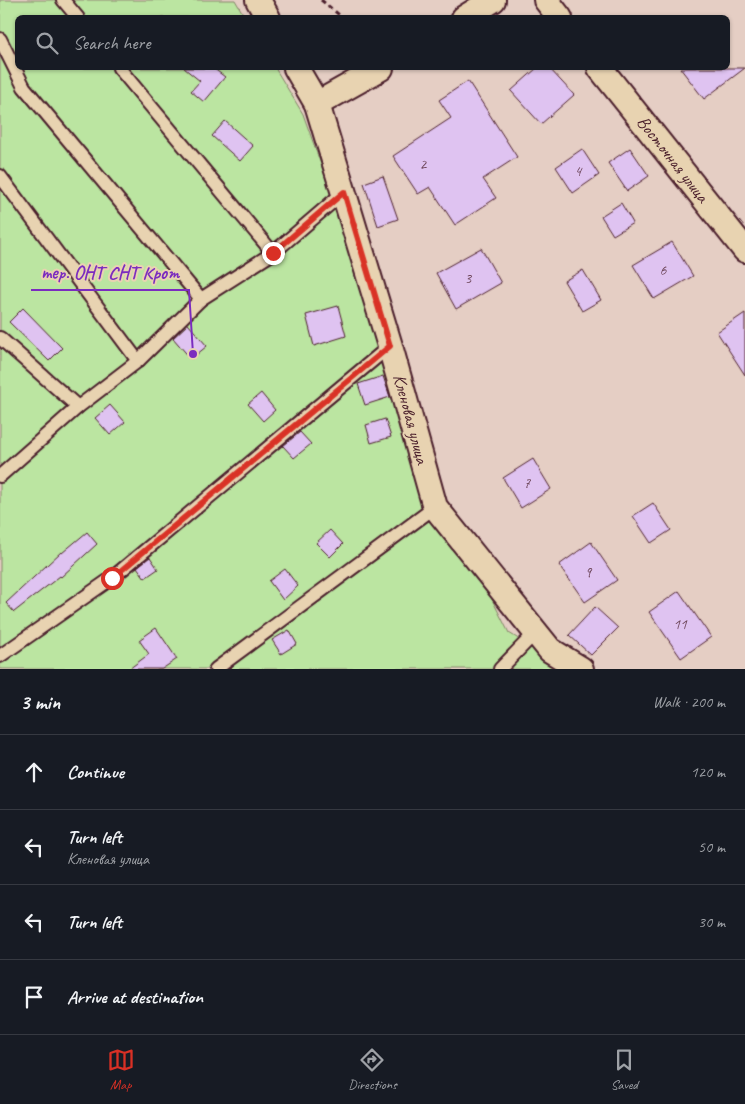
<!DOCTYPE html>
<html lang="en">
<head>
<meta charset="utf-8">
<style>
	:root { --surface:#171b24; --page:#20242c; --text:#f1f3f6; --muted:#9ea1a6; --line:#363941; --accent:#d93025 }
	body { margin:0; font-family:Caveat,sans-serif; background:var(--page); color:var(--text) }
	.stop { position:absolute; width:15px; height:15px; margin:-11px; border:4px solid #d93025; border-radius:50%; background:#fff }
	.stop.end { background:#d93025; border-color:#fff; box-shadow:0 1px 5px #0008 }
	.list { margin:0; padding:0; list-style:none }
	h2 { display:flex; justify-content:space-between; align-items:center; height:65px; margin:0; padding:0 20px; font-size:21px }
	h2 small { font-size:16px; font-weight:400; color:var(--muted) }
	.list li { display:grid; grid-template-columns:32px 1fr auto; gap:15px; align-items:center; box-sizing:border-box; height:75px; padding:0 20px; border-top:1px solid var(--line) }
	.list b { display:block; font-size:19px; white-space:nowrap }
	.list p { margin:0; font-size:16px; white-space:nowrap; color:var(--muted) }
	.list em { font-size:16px; font-style:normal; color:var(--muted) }
	.icon { flex:none; width:28px; height:28px; fill:none; stroke:currentColor; stroke-width:2; stroke-linecap:round; stroke-linejoin:round }
	.map { position:relative; flex:none; width:745px; height:669px; overflow:hidden }
	.search { position:absolute; background:var(--surface); box-shadow:0 1px 4px #0004; left:15px; right:15px; top:15px; height:55px; display:flex; align-items:center; gap:12px; box-sizing:border-box; padding:0 18px; border-radius:8px; color:var(--muted); font-size:19px }
	.sheet { height:365px; background:var(--surface) }
	nav { display:flex; justify-content:space-around; align-items:center; box-sizing:border-box; height:70px; border-top:1px solid var(--line); background:var(--surface); font-size:14px; color:var(--muted) }
	nav a { display:grid; justify-items:center; gap:2px }
	nav .on { color:var(--accent) }
	.map>svg:first-child { display:block }
	.green { fill:#bbe5a1; stroke:#828266 }
	.building { fill:#dfc3f1; stroke:#4a1f2b }
	.lines { fill:none; stroke-linecap:round; stroke-linejoin:round }
	.service-casing { stroke:#4a1f2b; stroke-width:16 }
	.minor-casing { stroke:#4a1f2b; stroke-width:28 }
	.path { stroke:#4a1f2b; stroke-width:3; stroke-dasharray:5 4; stroke-linecap:butt }
	.service { stroke:#e8d3b1; stroke-width:12 }
	.minor { stroke:#e8d3b1; stroke-width:24 }
	.route { stroke:#d93025; stroke-width:6 }
	.labels { text-anchor:middle; dominant-baseline:central; stroke-width:4; stroke-linejoin:round; paint-order:stroke }
	.number-label { font-size:15px; fill:#6f485c }
	.street-label { font-size:18px; fill:#4a1f2b; stroke:#e8d3b1 }
	.leader { fill:none; stroke:#7b2cbf; stroke-width:2 }
	.callout-dot { fill:#7b2cbf; stroke:#e8d3b1; stroke-width:2 }
	.callout-label { font-size:19px; text-anchor:middle; font-weight:bold; fill:#7b2cbf; stroke:#e8d3b1; stroke-width:4; stroke-linejoin:round; paint-order:stroke }
</style>
</head>
<body>
<div class="map">
<svg width="745" height="669" viewBox="0 0 745 669">
	<rect width="100%" height="100%" fill="#e5cec4"/>
	<filter id="ink" filterUnits="userSpaceOnUse"><feTurbulence type="fractalNoise" baseFrequency=".02" numOctaves="2"/><feDisplacementMap in="SourceGraphic" scale="10" xChannelSelector="R" yChannelSelector="G"/><feConvolveMatrix kernelMatrix="1 2 1 2 8 2 1 2 1" color-interpolation-filters="sRGB"/></filter>
	<g filter="url(#ink)">
		<path class="green" d="M 0,0 L 235,0 L 245,17 L 18,18 L 18,68 L 275,68 L 303,114 L 354,257 L 417,451 L 509,633 L 567,669 L 0,669 Z"/>
		<g class="building">
			<path d="M 184,68 L 213,68 L 225,77 L 204,102 L 191,91 L 200,81 Z"/>
			<path d="M 537,68 L 549,68 L 574,95 L 541,124 L 511,91 Z"/>
			<path d="M 680,68 L 745,68 L 704,99 Z"/>
			<path d="M 468,81 L 517,157 L 483,179 L 496,198 L 455,225 L 430,187 L 418,194 L 393,156 L 451,118 L 439,100 Z"/>
			<path d="M 225,121 L 253,146 L 240,161 L 212,136 Z"/>
			<path d="M 630,148 L 649,176 L 627,191 L 608,163 Z"/>
			<path d="M 582,149 L 599,175 L 573,193 L 556,167 Z"/>
			<path d="M 383,176 L 398,219 L 378,226 L 364,183 Z"/>
			<path d="M 621,203 L 633,223 L 613,235 L 601,216 Z"/>
			<path d="M 672,242 L 693,276 L 654,299 L 633,265 Z"/>
			<path d="M 481,248 L 501,283 L 456,309 L 436,273 Z"/>
			<path d="M 583,270 L 601,300 L 582,311 L 564,281 Z"/>
			<path d="M 338,306 L 346,336 L 314,346 L 306,315 Z"/>
			<path d="M 23,308 L 62,348 L 49,361 L 9,322 Z"/>
			<path d="M 745,313 L 745,375 L 717,332 Z"/>
			<path d="M 188,324 L 207,346 L 191,359 L 173,338 Z"/>
			<path d="M 383,376 L 390,397 L 365,405 L 358,384 Z"/>
			<path d="M 261,393 L 275,410 L 263,421 L 248,404 Z"/>
			<path d="M 110,405 L 125,422 L 110,435 L 95,418 Z"/>
			<path d="M 385,419 L 391,437 L 371,443 L 366,425 Z"/>
			<path d="M 300,432 L 311,444 L 294,458 L 283,446 Z"/>
			<path d="M 533,459 L 551,489 L 521,508 L 503,478 Z"/>
			<path d="M 653,503 L 671,530 L 651,543 L 633,516 Z"/>
			<path d="M 330,530 L 343,544 L 330,557 L 316,543 Z"/>
			<path d="M 87,532 L 97,544 L 61,577 L 60,576 L 14,612 L 6,603 L 61,552 L 62,553 Z"/>
			<path d="M 591,542 L 617,580 L 585,602 L 559,565 Z"/>
			<path d="M 150,557 L 158,569 L 145,578 L 137,567 Z"/>
			<path d="M 285,569 L 298,586 L 283,600 L 269,581 Z"/>
			<path d="M 679,591 L 711,637 L 681,658 L 649,612 Z"/>
			<path d="M 595,607 L 618,628 L 591,655 L 569,635 Z"/>
			<path d="M 156,628 L 177,659 L 162,669 L 129,669 L 149,654 L 139,640 Z"/>
			<path d="M 289,630 L 297,644 L 281,654 L 272,640 Z"/>
		</g>
		<g class="lines">
			<defs>
				<g id="service">
					<path d="M 63,0 L 78,18"/>
					<path d="M 0,39 L 24,87 L 201,299"/>
					<path d="M 119,68 L 273,253"/>
					<path d="M 0,176 L 138,361"/>
					<path d="M 0,338 L 78,407"/>
					<path d="M 0,476 L 78,407 L 138,361 L 201,299 L 273,253 L 344,192"/>
					<path d="M 0,656 L 112,578 L 390,346"/>
					<path d="M 216,669 L 435,507"/>
					<path d="M 500,669 L 536,632"/>
				</g>
				<g id="minor">
					<path d="M 258,0 L 268,18"/>
					<path d="M 546,0 L 560,18"/>
					<path d="M 464,18 L 493,0"/>
					<path d="M 296,68 L 317,104 L 390,346 L 435,507 L 550,650 L 581,669"/>
					<path d="M 600,68 L 745,250"/>
					<path d="M 317,104 L 381,68"/>
				</g>
			</defs>
			<use href="#service" class="service-casing"/>
			<use href="#minor" class="minor-casing"/>
			<path class="path" d="M 321,0 L 343,18"/>
			<use href="#service" class="service"/>
			<use href="#minor" class="minor"/>
		</g>
	</g>
	<g class="lines" filter="url(#ink)">
		<path class="route" d="M 112,578 L 390,346 L 344,192 L 273,253"/>
	</g>
	<g class="labels">
		<g class="number-label">
			<text x="423" y="164">2</text>
			<text x="578" y="171">4</text>
			<text x="663" y="270">6</text>
			<text x="468" y="278">3</text>
			<text x="527" y="483">7</text>
			<text x="588" y="572">9</text>
			<text x="680" y="624">11</text>
		</g>
		<g class="street-label">
			<text transform="translate(673 159) rotate(52)">Восточная улица</text>
			<text transform="translate(411 419) rotate(75)">Кленовая улица</text>
		</g>
	</g>
	<path class="leader" d="M193 354L189 290H31"/>
	<circle class="callout-dot" cx="193" cy="354" r="5"/>
	<g class="callout-label">
		<text x="110" y="279">тер. ОНТ СНТ Крот</text>
	</g>
</svg>
<div class="stop" style="left:112px;top:578px"></div>
<div class="stop end" style="left:273px;top:253px"></div>
<div class="search"><svg class="icon" aria-label="search" viewBox="0 0 24 24"><circle cx="10" cy="10" r="6"/><path d="M15 15l6 6"/></svg>Search here</div>
</div>
<section class="sheet">
<h2>3 min<small>Walk · 200 m</small></h2>
<ul class="list">
<li><svg class="icon" aria-label="ahead" viewBox="0 0 24 24"><path d="M12 20V5M6 11l6-6 6 6"/></svg><div><b>Continue</b></div><em>120 m</em></li>
<li><svg class="icon" aria-label="left" viewBox="0 0 24 24"><path d="M17 20v-9H6M10 6l-5 5 5 5"/></svg><div><b>Turn left</b><p>Кленовая улица</p></div><em>50 m</em></li>
<li><svg class="icon" aria-label="left" viewBox="0 0 24 24"><path d="M17 20v-9H6M10 6l-5 5 5 5"/></svg><div><b>Turn left</b></div><em>30 m</em></li>
<li><svg class="icon" aria-label="arrive" viewBox="0 0 24 24"><path d="M6 21V4h12l-3 4 3 4H6"/></svg><div><b>Arrive at destination</b></div></li>
</ul>
</section>
<nav>
<a class="on"><svg class="icon" aria-label="map" viewBox="0 0 24 24"><path d="M3 6l6-2 6 2 6-2v14l-6 2-6-2-6 2zM9 4v14M15 6v14"/></svg>Map</a>
<a><svg class="icon" aria-label="directions" viewBox="0 0 24 24"><path d="M12 3l9 9-9 9-9-9zM9 14v-3h6M13 9l2 2-2 2"/></svg>Directions</a>
<a><svg class="icon" aria-label="saved" viewBox="0 0 24 24"><path d="M7 4h10v16l-5-4-5 4z"/></svg>Saved</a>
</nav>
</body>
</html>
